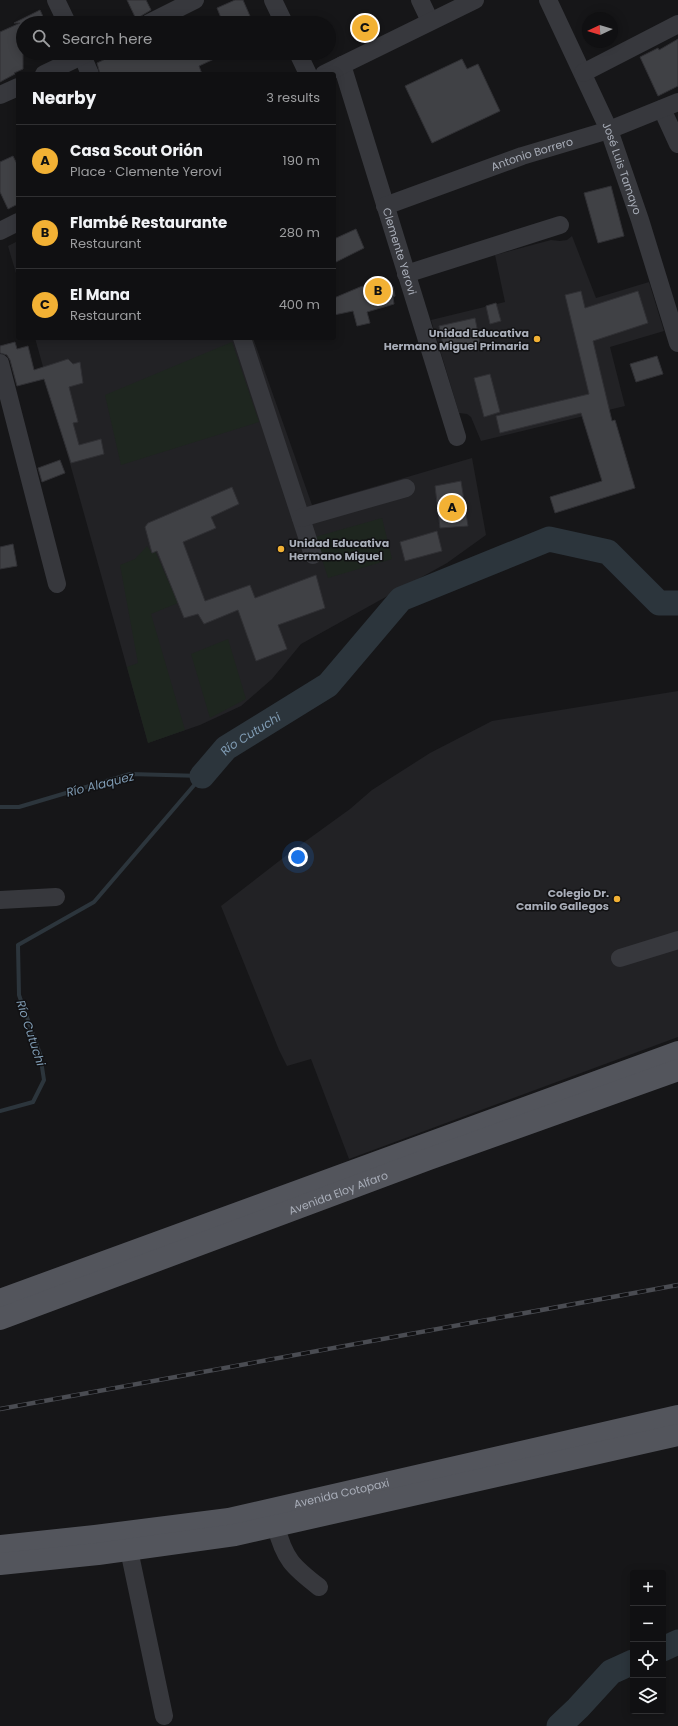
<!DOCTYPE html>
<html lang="en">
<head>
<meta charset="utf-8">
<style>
	:root { --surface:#101012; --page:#19191b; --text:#f1f3f6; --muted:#9c9d9f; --line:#303032; --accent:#f2b134 }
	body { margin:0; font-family:Poppins,sans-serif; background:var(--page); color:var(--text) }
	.controls { position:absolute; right:12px; bottom:12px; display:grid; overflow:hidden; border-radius:4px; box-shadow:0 2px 10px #0003 }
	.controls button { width:36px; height:36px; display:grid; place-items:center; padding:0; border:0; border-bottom:1px solid var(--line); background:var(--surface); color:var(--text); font:20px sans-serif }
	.compass { position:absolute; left:582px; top:12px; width:36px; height:36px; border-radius:50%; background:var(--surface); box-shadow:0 2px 10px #0003; rotate:266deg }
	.you { position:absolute; left:298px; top:857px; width:14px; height:14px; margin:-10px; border:3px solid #fff; border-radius:50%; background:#1a73e8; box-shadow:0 0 0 6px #1a73e833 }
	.badge { display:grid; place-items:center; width:26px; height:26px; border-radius:50%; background:var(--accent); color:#111; font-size:13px; font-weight:700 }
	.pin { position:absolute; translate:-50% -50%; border:2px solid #fff; box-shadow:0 1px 4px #0006 }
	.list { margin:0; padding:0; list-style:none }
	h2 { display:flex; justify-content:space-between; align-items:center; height:52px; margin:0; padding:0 16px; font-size:17px }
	h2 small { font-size:13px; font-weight:400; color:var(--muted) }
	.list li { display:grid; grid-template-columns:26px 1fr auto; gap:12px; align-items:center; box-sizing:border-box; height:72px; padding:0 16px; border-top:1px solid var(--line) }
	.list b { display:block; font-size:15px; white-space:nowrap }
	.list p { margin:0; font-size:13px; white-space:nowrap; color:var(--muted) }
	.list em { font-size:13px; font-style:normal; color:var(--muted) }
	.icon { flex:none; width:22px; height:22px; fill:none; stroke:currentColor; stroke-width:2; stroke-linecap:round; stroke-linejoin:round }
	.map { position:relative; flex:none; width:678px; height:1726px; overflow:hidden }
	.search { position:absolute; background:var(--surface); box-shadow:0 2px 10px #0003; left:16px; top:16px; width:320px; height:44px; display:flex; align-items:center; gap:10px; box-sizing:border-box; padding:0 14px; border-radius:22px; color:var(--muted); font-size:15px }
	.panel { position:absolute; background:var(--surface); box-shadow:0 2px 10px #0003; left:16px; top:72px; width:320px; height:268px; border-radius:4px }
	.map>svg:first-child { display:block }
	.built { fill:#222225 }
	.green { fill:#1e261f }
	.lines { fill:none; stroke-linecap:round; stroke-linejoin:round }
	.stream { stroke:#2c353c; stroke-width:4 }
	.river { stroke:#2c353c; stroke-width:25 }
	.building { fill:#404145; stroke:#303034 }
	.minor { stroke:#37383d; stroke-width:18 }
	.major { stroke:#53555c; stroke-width:22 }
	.rail-casing { stroke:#4a4c52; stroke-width:4.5 }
	.rail { stroke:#111113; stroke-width:3; stroke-dasharray:9; stroke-linecap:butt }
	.poi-dot { fill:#f2b134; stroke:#111113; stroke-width:1.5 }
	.labels { text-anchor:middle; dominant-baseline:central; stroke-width:3; stroke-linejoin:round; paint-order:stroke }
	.street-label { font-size:11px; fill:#a8adb8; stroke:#111113 }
	.poi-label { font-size:11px; font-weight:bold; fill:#a8adb8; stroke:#111113; text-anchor:end }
	.water-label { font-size:12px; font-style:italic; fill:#7f9bb3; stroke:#111113 }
</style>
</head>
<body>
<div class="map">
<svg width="678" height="1726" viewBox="0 0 678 1726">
	<rect width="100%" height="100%" fill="#161618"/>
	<g class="built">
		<path d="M 572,236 L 596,298 L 649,282 L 664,331 L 610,347 L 625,406 L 481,441 L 471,417 L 467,414 L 459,413 L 431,320 L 505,302 L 495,255 L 551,240 L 560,241 L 567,240 Z"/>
		<path d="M 18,241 L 18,280 L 8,246 Z"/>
		<path d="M 35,338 L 253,338 L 312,505 L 472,458 L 486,535 L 447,563 L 301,644 L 272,679 L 241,706 L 200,725 L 148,743 Z"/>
		<path d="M 678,691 L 678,1037 L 349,1159 L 311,1059 L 287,1066 L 279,1050 L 221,906 L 292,851 L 350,809 L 372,790 L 430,753 L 492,721 Z"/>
	</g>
	<g class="green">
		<path d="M 232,342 L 259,422 L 121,465 L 105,395 Z"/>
		<path d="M 382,518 L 392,559 L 328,578 L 315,537 Z"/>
		<path d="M 147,546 L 152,553 L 155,551 L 178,603 L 151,614 L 185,730 L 148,743 L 127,667 L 138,663 L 120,565 L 135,559 Z"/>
		<path d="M 228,639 L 246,699 L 210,718 L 191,654 Z"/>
	</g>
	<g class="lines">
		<g class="stream">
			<path d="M 0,807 L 19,807 L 130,774 L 202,776"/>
			<path d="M 0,1111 L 33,1102 L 44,1080 L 40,1054 L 19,995 L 18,945 L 94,902 L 202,776"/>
		</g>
		<g class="river">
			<path id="s1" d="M 202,776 L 226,748 L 328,685 L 401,599 L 549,539 L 608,552 L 659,603 L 678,603"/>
			<path d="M 663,1649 L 678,1642"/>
			<path d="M 559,1726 L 578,1708 L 611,1672 L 633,1662"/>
		</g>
	</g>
	<g class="building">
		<path d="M 127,0 L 146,0 L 151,10 L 136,19 Z"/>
		<path d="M 235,0 L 243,0 L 253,23 L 223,23 L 217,8 Z"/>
		<path d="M 40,10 L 46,23 L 23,23 L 23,69 L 14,73 L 15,74 L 0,82 L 0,32 L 20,23 L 14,23 Z"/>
		<path d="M 366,16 L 376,34 L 364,41 L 355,22 Z"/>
		<path d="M 678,39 L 678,86 L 658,96 L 640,57 L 658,48 L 659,50 Z"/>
		<path d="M 118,53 L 227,53 L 199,66 L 202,74 L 100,74 L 97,63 Z"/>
		<path d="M 462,59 L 467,69 L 478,64 L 500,111 L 432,143 L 405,86 Z"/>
		<path d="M 13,156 L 18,166 L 18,204 L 8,209 L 0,192 L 0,162 Z"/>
		<path d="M 611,186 L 624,236 L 598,243 L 584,193 Z"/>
		<path d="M 356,229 L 364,248 L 334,263 L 334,239 Z"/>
		<path d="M 387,279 L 389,287 L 393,286 L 395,296 L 393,297 L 394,304 L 367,312 L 370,323 L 357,326 L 353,311 L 334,315 L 334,298 L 360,287 Z"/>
		<path d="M 581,291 L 585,308 L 638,291 L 648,323 L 593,341 L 612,421 L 615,420 L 635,488 L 555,513 L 550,497 L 602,481 L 581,413 L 500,433 L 496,416 L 589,394 L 565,295 Z"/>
		<path d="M 496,303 L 501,321 L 490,324 L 486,306 Z"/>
		<path d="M 475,318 L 480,343 L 444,350 L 439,326 Z"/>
		<path d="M 15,342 L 17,349 L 28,346 L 34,370 L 68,359 L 73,364 L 80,362 L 83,383 L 69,387 L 78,422 L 73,423 L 79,445 L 101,439 L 104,454 L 71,463 L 44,379 L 17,386 L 10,360 L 7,355 L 0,353 L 0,346 Z"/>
		<path d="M 657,356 L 663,374 L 636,382 L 630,364 Z"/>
		<path d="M 490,374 L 500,412 L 484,417 L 474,378 Z"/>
		<path d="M 60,460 L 65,473 L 42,482 L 38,468 Z"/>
		<path d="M 461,481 L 468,526 L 440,528 L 435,486 Z"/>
		<path d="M 232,487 L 239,504 L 211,517 L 216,528 L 183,542 L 205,601 L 250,585 L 255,598 L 316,575 L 325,608 L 278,625 L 287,649 L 256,661 L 238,610 L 204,624 L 198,614 L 184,618 L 157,551 L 152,553 L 145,527 L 148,523 Z"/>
		<path d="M 437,531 L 442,551 L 405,561 L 400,542 Z"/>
		<path d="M 13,544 L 17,566 L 0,569 L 0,547 Z"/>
	</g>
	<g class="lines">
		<g class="minor">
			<path d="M 56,0 L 67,23"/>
			<path d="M 273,0 L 284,23"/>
			<path d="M 420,0 L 430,21"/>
			<path id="s2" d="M 548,0 L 609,130 L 640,220 L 678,343"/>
			<path d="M 149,23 L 195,0"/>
			<path d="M 81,53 L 90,74"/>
			<path d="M 298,53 L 308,74"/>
			<path id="s3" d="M 342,65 L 457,437"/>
			<path d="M 583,73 L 678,24"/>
			<path d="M 44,74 L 88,53"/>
			<path d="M 324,74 L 475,0"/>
			<path d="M 0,95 L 18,87"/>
			<path d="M 662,109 L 678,144"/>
			<path id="s4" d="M 385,206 L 522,156 L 609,130 L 678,102"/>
			<path d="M 0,231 L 18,222"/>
			<path d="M 406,274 L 560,225"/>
			<path d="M 242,338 L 313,555"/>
			<path d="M 0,363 L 57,584"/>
			<path d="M 301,518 L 406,488"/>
			<path d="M 0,900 L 56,897"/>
			<path d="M 620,958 L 678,940"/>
			<path d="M 276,1526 C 284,1559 293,1567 319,1587"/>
			<path d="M 129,1550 L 164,1716"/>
		</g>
		<g class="major">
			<path d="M 0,1300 L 678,1052"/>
			<path id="s5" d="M 0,1319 L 429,1159 L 678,1070"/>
			<path id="s6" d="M 0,1546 L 95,1536 L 229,1519 L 678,1416"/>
			<path d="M 0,1564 L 98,1554 L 235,1535 L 678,1435"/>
		</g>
		<defs>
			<path id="rail" d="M 0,1409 L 678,1285"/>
		</defs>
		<use href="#rail" class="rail-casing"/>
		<use href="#rail" class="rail"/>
	</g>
	<g class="poi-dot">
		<circle cx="537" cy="339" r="4"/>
		<circle cx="281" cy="549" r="4"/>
		<circle cx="617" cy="899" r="4"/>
	</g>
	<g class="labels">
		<g class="street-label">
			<text stroke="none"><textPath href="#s4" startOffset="156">Antonio Borrero</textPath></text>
			<text stroke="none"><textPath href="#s2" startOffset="184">José Luis Tamayo</textPath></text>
			<text stroke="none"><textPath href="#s3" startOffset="195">Clemente Yerovi</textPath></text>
			<text stroke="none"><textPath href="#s5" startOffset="361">Avenida Eloy Alfaro</textPath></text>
			<text stroke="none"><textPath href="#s6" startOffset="346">Avenida Cotopaxi</textPath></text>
		</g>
		<g class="poi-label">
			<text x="529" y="333">Unidad Educativa<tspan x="529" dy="13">Hermano Miguel Primaria</tspan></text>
			<text x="289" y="543" text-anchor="start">Unidad Educativa<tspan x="289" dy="13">Hermano Miguel</tspan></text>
			<text x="609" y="893">Colegio Dr.<tspan x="609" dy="13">Camilo Gallegos</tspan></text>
		</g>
		<g class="water-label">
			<text stroke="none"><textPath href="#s1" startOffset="65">Río Cutuchi</textPath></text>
			<text transform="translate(100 784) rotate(-14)">Río Alaquez</text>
			<text transform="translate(31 1033) rotate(72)">Río Cutuchi</text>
		</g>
	</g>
</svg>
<div class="controls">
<button>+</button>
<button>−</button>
<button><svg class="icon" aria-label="locate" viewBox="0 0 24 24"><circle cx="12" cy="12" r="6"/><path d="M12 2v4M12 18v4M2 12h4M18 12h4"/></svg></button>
<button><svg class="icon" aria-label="layers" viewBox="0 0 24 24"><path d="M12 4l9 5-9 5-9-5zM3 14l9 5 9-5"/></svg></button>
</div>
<svg class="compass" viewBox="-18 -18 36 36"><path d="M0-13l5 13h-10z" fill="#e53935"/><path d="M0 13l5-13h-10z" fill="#9c9d9f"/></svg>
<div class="you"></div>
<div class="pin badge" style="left:452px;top:508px">A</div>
<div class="pin badge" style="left:378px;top:291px">B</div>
<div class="pin badge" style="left:365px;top:28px">C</div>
<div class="search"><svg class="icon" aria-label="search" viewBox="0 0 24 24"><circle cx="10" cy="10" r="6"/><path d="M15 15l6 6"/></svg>Search here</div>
<section class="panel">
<h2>Nearby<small>3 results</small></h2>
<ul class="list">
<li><span class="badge">A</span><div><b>Casa Scout Orión</b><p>Place · Clemente Yerovi</p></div><em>190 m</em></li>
<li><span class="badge">B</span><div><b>Flambé Restaurante</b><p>Restaurant</p></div><em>280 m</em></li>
<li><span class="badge">C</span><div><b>El Mana</b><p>Restaurant</p></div><em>400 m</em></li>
</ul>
</section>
</div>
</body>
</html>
